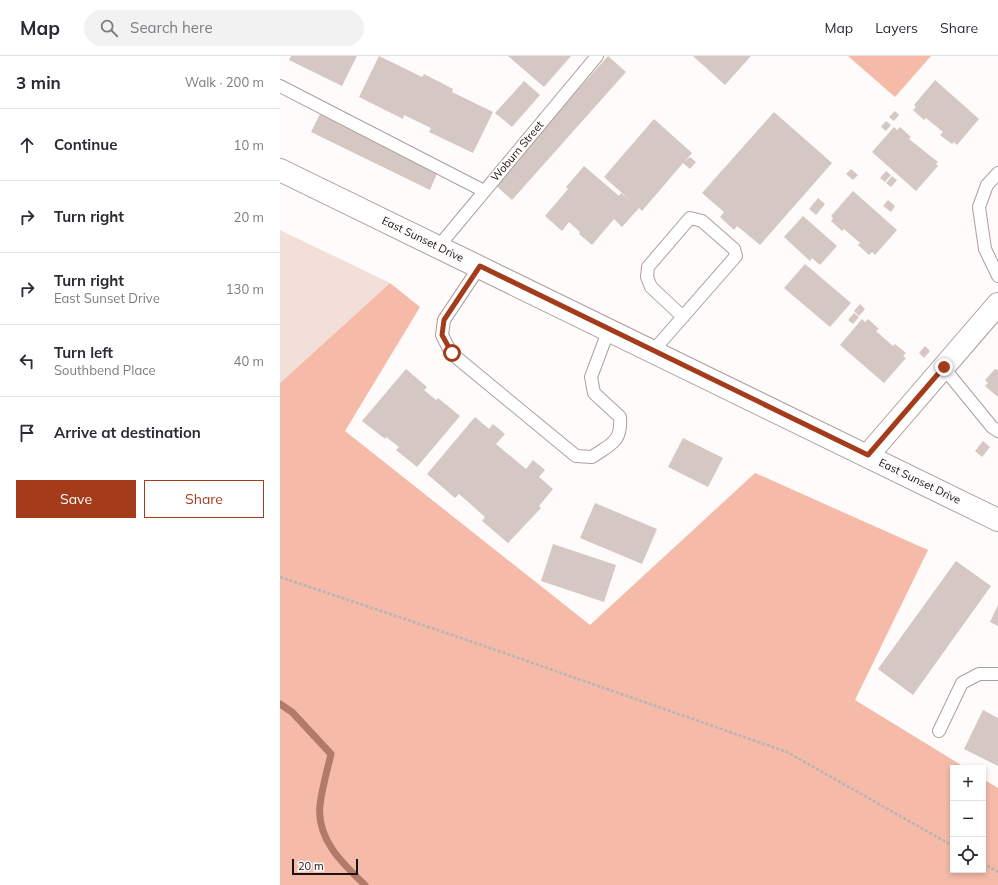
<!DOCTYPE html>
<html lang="en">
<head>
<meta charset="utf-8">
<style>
	:root { --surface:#fff; --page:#f2f2f3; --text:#2b2b33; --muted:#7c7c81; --line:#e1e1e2; --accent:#a43c1b }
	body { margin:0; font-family:Mulish,sans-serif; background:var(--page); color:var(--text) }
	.controls { position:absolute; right:12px; bottom:12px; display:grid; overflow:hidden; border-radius:0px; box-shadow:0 2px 6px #0003 }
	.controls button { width:36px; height:36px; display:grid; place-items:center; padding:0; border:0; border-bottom:1px solid var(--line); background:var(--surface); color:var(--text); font:20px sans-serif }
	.scale { position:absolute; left:12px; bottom:10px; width:66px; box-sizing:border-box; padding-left:4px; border:2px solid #191412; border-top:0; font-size:11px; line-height:14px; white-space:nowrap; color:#191412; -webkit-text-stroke:3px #fefbfa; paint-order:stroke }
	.stop { position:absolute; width:12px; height:12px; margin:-9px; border:3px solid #a43c1b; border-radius:50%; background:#fff }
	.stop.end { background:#a43c1b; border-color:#fff; box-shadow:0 1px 4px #0008 }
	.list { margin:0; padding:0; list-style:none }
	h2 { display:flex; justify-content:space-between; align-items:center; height:52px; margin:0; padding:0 16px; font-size:17px }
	h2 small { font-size:13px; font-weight:400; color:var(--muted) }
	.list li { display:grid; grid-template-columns:26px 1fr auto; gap:12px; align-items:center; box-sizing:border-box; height:72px; padding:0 16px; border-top:1px solid var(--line) }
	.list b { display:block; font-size:15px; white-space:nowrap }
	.list p { margin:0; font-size:13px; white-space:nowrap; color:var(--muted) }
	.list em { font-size:13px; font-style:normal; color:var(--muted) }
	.actions { display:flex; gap:8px; padding:12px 16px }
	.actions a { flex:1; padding:9px 0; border:1px solid var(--accent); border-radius:0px; text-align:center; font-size:14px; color:var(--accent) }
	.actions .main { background:var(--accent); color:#fff }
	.icon { flex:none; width:22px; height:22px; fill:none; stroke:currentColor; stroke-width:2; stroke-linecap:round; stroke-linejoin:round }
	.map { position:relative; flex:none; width:718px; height:829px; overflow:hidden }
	header { display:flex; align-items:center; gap:24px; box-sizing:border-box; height:56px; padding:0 20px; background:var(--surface); border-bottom:1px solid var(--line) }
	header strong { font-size:19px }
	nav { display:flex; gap:22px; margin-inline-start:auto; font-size:14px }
	.search { width:280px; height:36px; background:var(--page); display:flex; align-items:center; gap:10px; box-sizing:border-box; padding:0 14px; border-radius:22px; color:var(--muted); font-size:15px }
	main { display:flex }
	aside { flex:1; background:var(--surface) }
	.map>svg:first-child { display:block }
	.green { fill:#f3dfd9 }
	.forest { fill:#f5baa8 }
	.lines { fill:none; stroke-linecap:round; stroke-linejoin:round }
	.stream { stroke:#b27a69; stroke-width:7 }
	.building { fill:#d5c7c3 }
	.lane-casing { stroke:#ad9f9b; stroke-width:14 }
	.street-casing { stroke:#ad9f9b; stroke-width:24 }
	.primary-casing { stroke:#ad9f9b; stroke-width:24 }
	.path { stroke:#b8b4b3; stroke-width:2.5; stroke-dasharray:3 2; stroke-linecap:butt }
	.lane { stroke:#fff; stroke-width:12 }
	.street { stroke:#fff; stroke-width:22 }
	.primary { stroke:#fff; stroke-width:22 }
	.route { stroke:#a43c1b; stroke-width:5 }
	.labels { text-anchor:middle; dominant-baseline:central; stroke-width:3; stroke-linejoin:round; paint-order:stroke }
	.street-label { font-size:11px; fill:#191412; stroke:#fefbfa }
</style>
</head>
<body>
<header>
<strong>Map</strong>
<div class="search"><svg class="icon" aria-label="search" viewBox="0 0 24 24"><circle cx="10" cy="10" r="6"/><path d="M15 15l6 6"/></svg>Search here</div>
<nav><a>Map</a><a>Layers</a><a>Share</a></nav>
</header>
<main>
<aside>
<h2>3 min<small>Walk · 200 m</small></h2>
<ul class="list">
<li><svg class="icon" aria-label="ahead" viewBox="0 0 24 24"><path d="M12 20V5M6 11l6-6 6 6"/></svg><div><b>Continue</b></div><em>10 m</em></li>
<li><svg class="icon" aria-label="right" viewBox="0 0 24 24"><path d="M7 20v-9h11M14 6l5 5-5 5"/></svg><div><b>Turn right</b></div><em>20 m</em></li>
<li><svg class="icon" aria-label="right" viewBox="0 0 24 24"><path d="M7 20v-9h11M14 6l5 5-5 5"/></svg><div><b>Turn right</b><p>East Sunset Drive</p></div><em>130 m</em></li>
<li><svg class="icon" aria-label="left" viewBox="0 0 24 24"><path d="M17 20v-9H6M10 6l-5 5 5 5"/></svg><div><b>Turn left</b><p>Southbend Place</p></div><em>40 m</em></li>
<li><svg class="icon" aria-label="arrive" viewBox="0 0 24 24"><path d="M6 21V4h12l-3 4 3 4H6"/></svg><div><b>Arrive at destination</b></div></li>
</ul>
<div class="actions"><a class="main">Save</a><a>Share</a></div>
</aside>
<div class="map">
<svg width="718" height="829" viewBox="0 0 718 829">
	<rect width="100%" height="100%" fill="#fefbfa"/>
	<path class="green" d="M 0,174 L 110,227 L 0,327 Z"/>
	<g class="forest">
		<path d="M 568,0 L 651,0 L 615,41 Z"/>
		<path d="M 110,227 L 140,251 L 65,375 L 310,569 L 475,417 L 648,494 L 575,644 L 686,712 L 673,712 L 673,814 L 703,814 L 703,723 L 718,732 L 718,829 L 0,829 L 0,327 Z"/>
	</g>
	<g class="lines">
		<path class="stream" d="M 0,648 L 12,656 L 51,698 C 47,715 42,732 40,749 C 36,783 63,808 85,829"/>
	</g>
	<g class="building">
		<path d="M 11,0 L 77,0 L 62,30 L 9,4 Z"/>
		<path d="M 99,0 L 142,21 L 144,18 L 173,33 L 172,36 L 213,56 L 193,97 L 149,76 L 151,72 L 124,59 L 123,63 L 79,41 Z"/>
		<path d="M 228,0 L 291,0 L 264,31 Z"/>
		<path d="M 328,0 L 346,16 L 232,144 L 214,128 Z"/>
		<path d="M 413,0 L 471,0 L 445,29 Z"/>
		<path d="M 655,24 L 699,63 L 677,89 L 674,86 L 672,88 L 660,79 L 663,76 L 646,62 L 644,64 L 633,54 L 636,51 L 634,49 Z"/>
		<path d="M 244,25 L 260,39 L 232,71 L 215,57 Z"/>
		<path d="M 615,55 L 619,59 L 614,65 L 609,61 Z"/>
		<path d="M 494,56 L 552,107 L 480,189 L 457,170 L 454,174 L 440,161 L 444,156 L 422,137 Z"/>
		<path d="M 40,58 L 158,115 L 150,134 L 31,76 Z"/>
		<path d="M 374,63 L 412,97 L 405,105 L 410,101 L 416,106 L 410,113 L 403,107 L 362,155 L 359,152 L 342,171 L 334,163 L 312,189 L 299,178 L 300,176 L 289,166 L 282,175 L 265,160 L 288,133 L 286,131 L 304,110 L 339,140 L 341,137 L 351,145 L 324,121 Z"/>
		<path d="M 606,65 L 611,69 L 606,75 L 601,71 Z"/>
		<path d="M 614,71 L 617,74 L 620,71 L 631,81 L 629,83 L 658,106 L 656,108 L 658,110 L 636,135 L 592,96 Z"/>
		<path d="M 571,113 L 578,119 L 573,124 L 566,118 Z"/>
		<path d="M 606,115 L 611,119 L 605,126 L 600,122 Z"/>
		<path d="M 612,120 L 617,124 L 611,131 L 606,127 Z"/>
		<path d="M 573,135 L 617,174 L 595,199 L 592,196 L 589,199 L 578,189 L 580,187 L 564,173 L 562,175 L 551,165 L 553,162 L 551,160 Z"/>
		<path d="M 538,142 L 545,148 L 536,159 L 529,153 Z"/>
		<path d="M 608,144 L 615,150 L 611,156 L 603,150 Z"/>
		<path d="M 523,160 L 557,190 L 540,209 L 532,202 L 530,205 L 504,181 Z"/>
		<path d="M 525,208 L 571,247 L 550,271 L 504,232 Z"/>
		<path d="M 580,248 L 585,253 L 579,260 L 574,255 Z"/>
		<path d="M 574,257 L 579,261 L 573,268 L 568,264 Z"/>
		<path d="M 582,263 L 585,266 L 588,263 L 599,273 L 596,275 L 613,290 L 615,288 L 626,297 L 623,300 L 626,302 L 604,327 L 560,289 Z"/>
		<path d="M 645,290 L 650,295 L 644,302 L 639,297 Z"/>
		<path d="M 126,313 L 147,331 L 144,334 L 156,344 L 158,342 L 180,360 L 137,411 L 116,394 L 119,391 L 106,381 L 105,383 L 82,365 Z"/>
		<path d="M 715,313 L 718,314 L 718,341 L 705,330 L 708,327 L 705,324 Z"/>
		<path d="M 195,361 L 209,373 L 213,368 L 225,378 L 216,388 L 246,413 L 253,404 L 265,414 L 259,421 L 273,433 L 259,450 L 261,452 L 228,487 L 202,465 L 205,461 L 179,438 L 175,442 L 147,418 Z"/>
		<path d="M 403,382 L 443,402 L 428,431 L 388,411 Z"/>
		<path d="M 703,385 L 710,391 L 702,401 L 695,395 Z"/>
		<path d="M 315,447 L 377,473 L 362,508 L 300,482 Z"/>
		<path d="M 273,488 L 336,509 L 324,546 L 261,525 Z"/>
		<path d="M 676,505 L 711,530 L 633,639 L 598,613 Z"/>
		<path d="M 718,549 L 718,570 L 710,566 Z"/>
		<path d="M 703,654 L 718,662 L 718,710 L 684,693 Z"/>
	</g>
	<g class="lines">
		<defs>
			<g id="lane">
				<path d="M 0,30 L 204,135"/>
				<path d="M 718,117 L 707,129 L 699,151 L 705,193 L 718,220"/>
				<path d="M 158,191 L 317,0"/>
				<path d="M 200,210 L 164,264 L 162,279 L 171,297 L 296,400 L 312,401 C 331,388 342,386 340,361 L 314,337 L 311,321 L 329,273"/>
				<path d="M 373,295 L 456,200 L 454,193 L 422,165 L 410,162 L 368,211 L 367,221 L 371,231 L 403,261"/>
				<path d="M 663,311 L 712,371 L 718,375"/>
				<path d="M 659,675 L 682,627 L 699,618 L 718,618"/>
			</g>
			<path id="street" d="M 588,399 L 718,248"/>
			<path id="primary" d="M 0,114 L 718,464"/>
		</defs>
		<use href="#lane" class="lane-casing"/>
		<use href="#street" class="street-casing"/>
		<use href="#primary" class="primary-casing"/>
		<g class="path">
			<path d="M 0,521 L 187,584 L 507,696 L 673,790"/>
			<path d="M 703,807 L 718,816"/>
		</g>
		<use href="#lane" class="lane"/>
		<use href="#street" class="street"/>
		<use href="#primary" class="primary"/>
	</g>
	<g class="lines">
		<path class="route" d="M 172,297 L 162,279 L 164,264 L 200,210 L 588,399 L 664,311"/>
	</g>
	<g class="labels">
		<g class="street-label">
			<text transform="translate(237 95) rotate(-50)">Woburn Street</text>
			<text transform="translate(143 183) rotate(26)">East Sunset Drive</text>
			<text transform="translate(640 425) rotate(26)">East Sunset Drive</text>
		</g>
	</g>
</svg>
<div class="controls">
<button>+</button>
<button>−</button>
<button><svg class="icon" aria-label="locate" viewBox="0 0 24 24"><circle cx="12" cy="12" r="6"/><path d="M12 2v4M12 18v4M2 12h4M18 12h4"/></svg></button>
</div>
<div class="scale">20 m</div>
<div class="stop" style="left:172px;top:297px"></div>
<div class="stop end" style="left:664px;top:311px"></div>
</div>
</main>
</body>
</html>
